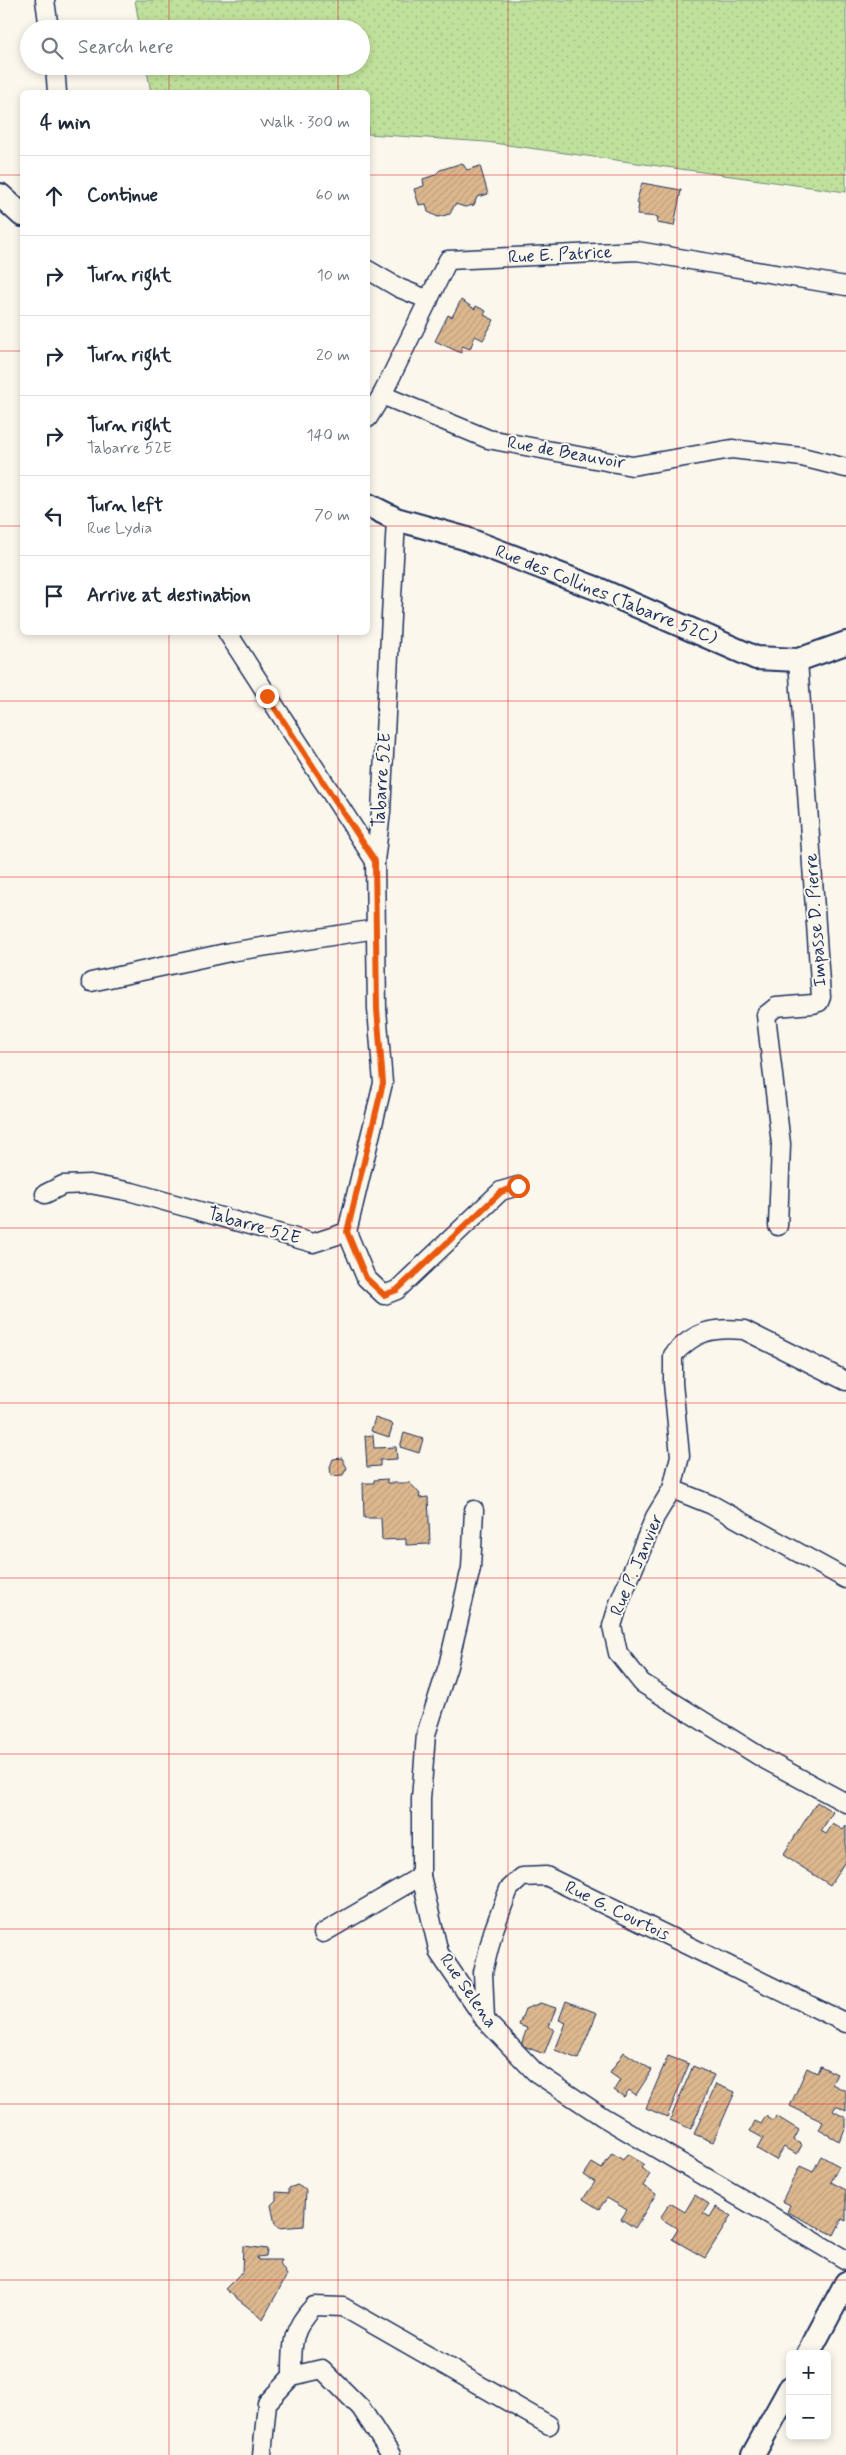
<!DOCTYPE html>
<html lang="en">
<head>
<meta charset="utf-8">
<style>
	:root { --surface:#fff; --page:#f2f2f3; --text:#1f2937; --muted:#747a83; --line:#e0e1e3 }
	body { margin:0; font-family:Mynerve,sans-serif; background:var(--page); color:var(--text) }
	.controls { position:absolute; right:15px; bottom:15px; display:grid; overflow:hidden; border-radius:8px; box-shadow:0 2px 8px #0003 }
	.controls button { width:45px; height:45px; display:grid; place-items:center; padding:0; border:0; border-bottom:1px solid var(--line); background:var(--surface); color:var(--text); font:25px sans-serif }
	.stop { position:absolute; width:15px; height:15px; margin:-11px; border:4px solid #ea580c; border-radius:50%; background:#fff }
	.stop.end { background:#ea580c; border-color:#fff; box-shadow:0 1px 5px #0008 }
	.list { margin:0; padding:0; list-style:none }
	h2 { display:flex; justify-content:space-between; align-items:center; height:65px; margin:0; padding:0 20px; font-size:21px }
	h2 small { font-size:16px; font-weight:400; color:var(--muted) }
	.list li { display:grid; grid-template-columns:32px 1fr auto; gap:15px; align-items:center; box-sizing:border-box; height:80px; padding:0 20px; border-top:1px solid var(--line) }
	.list b { display:block; font-size:19px; white-space:nowrap }
	.list p { margin:0; font-size:16px; white-space:nowrap; color:var(--muted) }
	.list em { font-size:16px; font-style:normal; color:var(--muted) }
	.icon { flex:none; width:28px; height:28px; fill:none; stroke:currentColor; stroke-width:2; stroke-linecap:round; stroke-linejoin:round }
	.map { position:relative; flex:none; width:846px; height:2455px; overflow:hidden }
	.search { position:absolute; background:var(--surface); box-shadow:0 2px 8px #0003; left:20px; top:20px; width:350px; height:55px; display:flex; align-items:center; gap:12px; box-sizing:border-box; padding:0 18px; border-radius:28px; color:var(--muted); font-size:19px }
	.panel { position:absolute; background:var(--surface); box-shadow:0 2px 8px #0003; left:20px; top:90px; width:350px; height:545px; border-radius:8px }
	.map>svg:first-child { display:block }
	.grass { fill:url(#grass-dots); stroke:#6e887c }
	.building { fill:url(#building-hatch); stroke:#1b2f5e }
	.lines { fill:none; stroke-linecap:round; stroke-linejoin:round }
	.minor-casing { stroke:#1b2f5e; stroke-width:21 }
	.tertiary-casing { stroke:#1b2f5e; stroke-width:26 }
	.minor { stroke:#fbf7ec; stroke-width:18 }
	.tertiary { stroke:#fbf7ec; stroke-width:22 }
	.route { stroke:#ea580c; stroke-width:6 }
	.grid { fill:none; stroke:#d62828; stroke-width:1; stroke-opacity:0.55 }
	.labels { text-anchor:middle; dominant-baseline:central; stroke-width:4; stroke-linejoin:round; paint-order:stroke }
	.street-label { font-size:18px; fill:#1b2f5e; stroke:#fbf7ec }
</style>
</head>
<body>
<div class="map">
<svg width="846" height="2455" viewBox="0 0 846 2455">
	<defs>
		<pattern id="grass-dots" width="8" height="8" patternUnits="userSpaceOnUse" patternTransform="scale(1.25)"><rect width="8" height="8" fill="#c0e19b"/><path d="M2 2h.1M6 6h.1" fill="none" stroke="#a4c188" stroke-width="1.8" stroke-linecap="round"/></pattern>
		<pattern id="building-hatch" width="6" height="6" patternUnits="userSpaceOnUse" patternTransform="scale(1.25)"><rect width="6" height="6" fill="#ddb88e"/><path d="M-1 1l2-2M0 6l6-6M5 7l2-2" fill="none" stroke="#bd9e7d"/></pattern>
	</defs>
	<rect width="100%" height="100%" fill="#fbf7ec"/>
	<filter id="ink" filterUnits="userSpaceOnUse"><feTurbulence type="fractalNoise" baseFrequency=".02" numOctaves="2"/><feDisplacementMap in="SourceGraphic" scale="10" xChannelSelector="R" yChannelSelector="G"/><feConvolveMatrix kernelMatrix="1 2 1 2 8 2 1 2 1" color-interpolation-filters="sRGB"/></filter>
	<g filter="url(#ink)">
		<path class="grass" d="M 135,0 L 846,0 L 846,192 L 486,142 L 368,134 L 368,92 L 151,92 L 146,66 L 361,66 L 361,29 L 140,29 Z"/>
		<g class="building">
			<path d="M 462,163 L 467,170 L 480,166 L 488,194 L 477,197 L 474,205 L 465,207 L 455,204 L 450,214 L 438,217 L 428,212 L 426,204 L 419,205 L 414,189 L 424,186 L 423,179 L 435,175 L 440,170 Z"/>
			<path d="M 642,183 L 681,190 L 674,226 L 657,223 L 658,217 L 637,215 L 639,204 L 636,203 Z"/>
			<path d="M 461,300 L 475,309 L 476,306 L 486,311 L 484,315 L 494,320 L 483,340 L 475,336 L 470,349 L 462,346 L 461,353 L 435,341 L 448,315 L 452,317 Z"/>
			<path d="M 375,1418 L 393,1424 L 389,1437 L 371,1431 Z"/>
			<path d="M 404,1433 L 423,1439 L 419,1453 L 400,1447 Z"/>
			<path d="M 373,1435 L 374,1448 L 396,1447 L 397,1459 L 380,1460 L 380,1466 L 367,1467 L 365,1436 Z"/>
			<path d="M 342,1458 L 347,1468 L 343,1475 L 331,1476 L 330,1467 L 333,1459 Z"/>
			<path d="M 387,1479 L 387,1483 L 410,1483 L 420,1494 L 419,1498 L 428,1497 L 430,1544 L 406,1545 L 406,1539 L 382,1540 L 381,1518 L 364,1518 L 363,1483 L 374,1483 L 374,1480 Z"/>
			<path d="M 817,1802 L 833,1812 L 821,1831 L 826,1834 L 833,1824 L 843,1830 L 846,1826 L 846,1860 L 830,1885 L 783,1855 Z"/>
			<path d="M 566,2001 L 597,2013 L 578,2059 L 555,2050 L 566,2023 L 559,2020 Z"/>
			<path d="M 540,2003 L 556,2008 L 549,2027 L 554,2029 L 544,2054 L 521,2045 L 527,2028 L 519,2025 L 525,2009 Z"/>
			<path d="M 624,2052 L 652,2070 L 636,2095 L 629,2090 L 624,2097 L 614,2090 L 620,2080 L 610,2073 Z"/>
			<path d="M 668,2056 L 689,2064 L 667,2117 L 646,2108 Z"/>
			<path d="M 693,2066 L 714,2075 L 691,2129 L 670,2120 Z"/>
			<path d="M 820,2066 L 837,2074 L 832,2084 L 846,2091 L 846,2111 L 836,2106 L 833,2111 L 846,2118 L 846,2128 L 839,2141 L 819,2130 L 823,2122 L 790,2106 L 807,2068 L 817,2073 Z"/>
			<path d="M 716,2084 L 735,2092 L 713,2142 L 694,2134 Z"/>
			<path d="M 766,2116 L 773,2121 L 776,2116 L 799,2130 L 794,2140 L 802,2145 L 797,2154 L 784,2147 L 776,2160 L 757,2149 L 763,2138 L 750,2131 L 755,2121 L 761,2124 Z"/>
			<path d="M 612,2153 L 623,2160 L 627,2154 L 644,2164 L 641,2168 L 650,2174 L 643,2186 L 656,2194 L 635,2228 L 621,2219 L 627,2210 L 607,2198 L 599,2209 L 583,2199 L 595,2182 L 584,2175 L 592,2163 L 602,2169 Z"/>
			<path d="M 821,2156 L 839,2166 L 831,2182 L 846,2190 L 846,2221 L 842,2219 L 834,2235 L 787,2212 L 790,2205 L 782,2201 L 800,2166 L 813,2172 Z"/>
			<path d="M 297,2185 L 306,2190 L 304,2226 L 278,2228 L 275,2224 L 271,2205 L 276,2200 L 276,2192 L 289,2193 L 289,2188 Z"/>
			<path d="M 695,2195 L 709,2204 L 703,2213 L 710,2217 L 716,2207 L 731,2216 L 705,2258 L 672,2239 L 678,2229 L 660,2218 L 670,2203 L 685,2212 Z"/>
			<path d="M 243,2246 L 267,2249 L 266,2256 L 257,2257 L 258,2260 L 282,2260 L 280,2264 L 287,2275 L 263,2319 L 225,2289 L 242,2272 Z"/>
		</g>
		<g class="lines">
			<defs>
				<g id="minor">
					<path d="M 45,0 L 49,29"/>
					<path d="M 55,66 L 57,92"/>
					<path d="M 368,270 L 399,288 L 429,300"/>
					<path d="M 382,395 L 488,439 L 632,466 L 732,449 L 802,457 L 846,468"/>
					<path d="M 368,418 L 382,395 L 448,260 L 637,251 L 846,286"/>
					<path d="M 227,632 L 375,861"/>
					<path d="M 91,982 L 230,952 L 376,929"/>
					<path d="M 45,1194 L 63,1185 L 90,1184 L 132,1192 L 313,1243 L 347,1232 L 383,1083 L 377,1009 L 375,861 L 381,812 L 396,519"/>
					<path d="M 778,1226 L 781,1144 L 766,1015 L 776,1007 L 813,1004 L 819,1002 L 821,997 L 798,660"/>
					<path d="M 347,1232 L 366,1278 L 384,1295 L 397,1290 L 501,1191 L 518,1186"/>
					<path d="M 846,1381 L 744,1330 C 712,1327 695,1331 673,1355 L 673,1383 L 680,1456 L 672,1489 L 655,1517 L 619,1603 L 612,1626 L 618,1653 L 642,1683 L 764,1759 L 846,1803"/>
					<path d="M 672,1489 L 712,1505 L 846,1579"/>
					<path d="M 474,1510 L 471,1568 L 448,1666 L 426,1734 L 421,1799 L 421,1876 L 439,1953 L 485,2020 L 535,2072 L 603,2117 L 846,2260"/>
					<path d="M 323,1933 L 421,1876"/>
					<path d="M 485,2020 L 483,1972 L 493,1932 L 509,1889 L 522,1877 L 546,1876 L 846,2023"/>
					<path d="M 292,2376 C 292,2344 291,2330 314,2306 L 343,2307 L 549,2425"/>
					<path d="M 262,2455 L 267,2403 L 292,2376 L 322,2369 L 361,2408 L 391,2455"/>
				</g>
				<g id="tertiary">
					<path d="M 0,195 L 22,215"/>
					<path d="M 368,505 L 396,519 L 464,538 L 598,589 L 756,658 L 798,660 L 846,643"/>
					<path d="M 808,2354 L 846,2283"/>
					<path d="M 753,2455 L 790,2388"/>
				</g>
			</defs>
			<use href="#minor" class="minor-casing"/>
			<use href="#tertiary" class="tertiary-casing"/>
			<use href="#minor" class="minor"/>
			<use href="#tertiary" class="tertiary"/>
		</g>
	</g>
	<g class="lines" filter="url(#ink)">
		<path class="route" d="M 267,696 L 375,861 L 377,1009 L 383,1083 L 347,1232 L 366,1278 L 384,1295 L 397,1290 L 501,1192 L 518,1186"/>
	</g>
	<path class="grid" d="M 169,0 L 169,29M 338,0 L 338,29M 508,0 L 508,2455M 677,0 L 677,2455M 169,66 L 169,92M 338,66 L 338,92M 0,175 L 22,175M 368,175 L 846,175M 0,351 L 22,351M 368,351 L 846,351M 0,526 L 22,526M 368,526 L 846,526M 169,632 L 169,2455M 338,632 L 338,2455M 0,701 L 846,701M 0,877 L 846,877M 0,1052 L 846,1052M 0,1228 L 846,1228M 0,1403 L 846,1403M 0,1578 L 846,1578M 0,1754 L 846,1754M 0,1929 L 846,1929M 0,2104 L 846,2104M 0,2280 L 846,2280"/>
	<g class="labels">
		<g class="street-label">
			<text transform="translate(560 255) rotate(-3)">Rue E. Patrice</text>
			<text transform="translate(566 453) rotate(10)">Rue de Beauvoir</text>
			<text transform="translate(606 595) rotate(22)">Rue des Collines (Tabarre 52C)</text>
			<text transform="translate(382 780) rotate(-86)">Tabarre 52E</text>
			<text transform="translate(816 920) rotate(-94)">Impasse D. Pierre</text>
			<text transform="translate(254 1226) rotate(16)">Tabarre 52E</text>
			<text transform="translate(637 1565) rotate(-67)">Rue P. Janvier</text>
			<text transform="translate(617 1911) rotate(26)">Rue G. Courtois</text>
			<text transform="translate(468 1991) rotate(55)">Rue Selena</text>
		</g>
	</g>
</svg>
<div class="controls">
<button>+</button>
<button>−</button>
</div>
<div class="stop" style="left:518px;top:1186px"></div>
<div class="stop end" style="left:267px;top:696px"></div>
<div class="search"><svg class="icon" aria-label="search" viewBox="0 0 24 24"><circle cx="10" cy="10" r="6"/><path d="M15 15l6 6"/></svg>Search here</div>
<section class="panel">
<h2>4 min<small>Walk · 300 m</small></h2>
<ul class="list">
<li><svg class="icon" aria-label="ahead" viewBox="0 0 24 24"><path d="M12 20V5M6 11l6-6 6 6"/></svg><div><b>Continue</b></div><em>60 m</em></li>
<li><svg class="icon" aria-label="right" viewBox="0 0 24 24"><path d="M7 20v-9h11M14 6l5 5-5 5"/></svg><div><b>Turn right</b></div><em>10 m</em></li>
<li><svg class="icon" aria-label="right" viewBox="0 0 24 24"><path d="M7 20v-9h11M14 6l5 5-5 5"/></svg><div><b>Turn right</b></div><em>20 m</em></li>
<li><svg class="icon" aria-label="right" viewBox="0 0 24 24"><path d="M7 20v-9h11M14 6l5 5-5 5"/></svg><div><b>Turn right</b><p>Tabarre 52E</p></div><em>140 m</em></li>
<li><svg class="icon" aria-label="left" viewBox="0 0 24 24"><path d="M17 20v-9H6M10 6l-5 5 5 5"/></svg><div><b>Turn left</b><p>Rue Lydia</p></div><em>70 m</em></li>
<li><svg class="icon" aria-label="arrive" viewBox="0 0 24 24"><path d="M6 21V4h12l-3 4 3 4H6"/></svg><div><b>Arrive at destination</b></div></li>
</ul>
</section>
</div>
</body>
</html>
